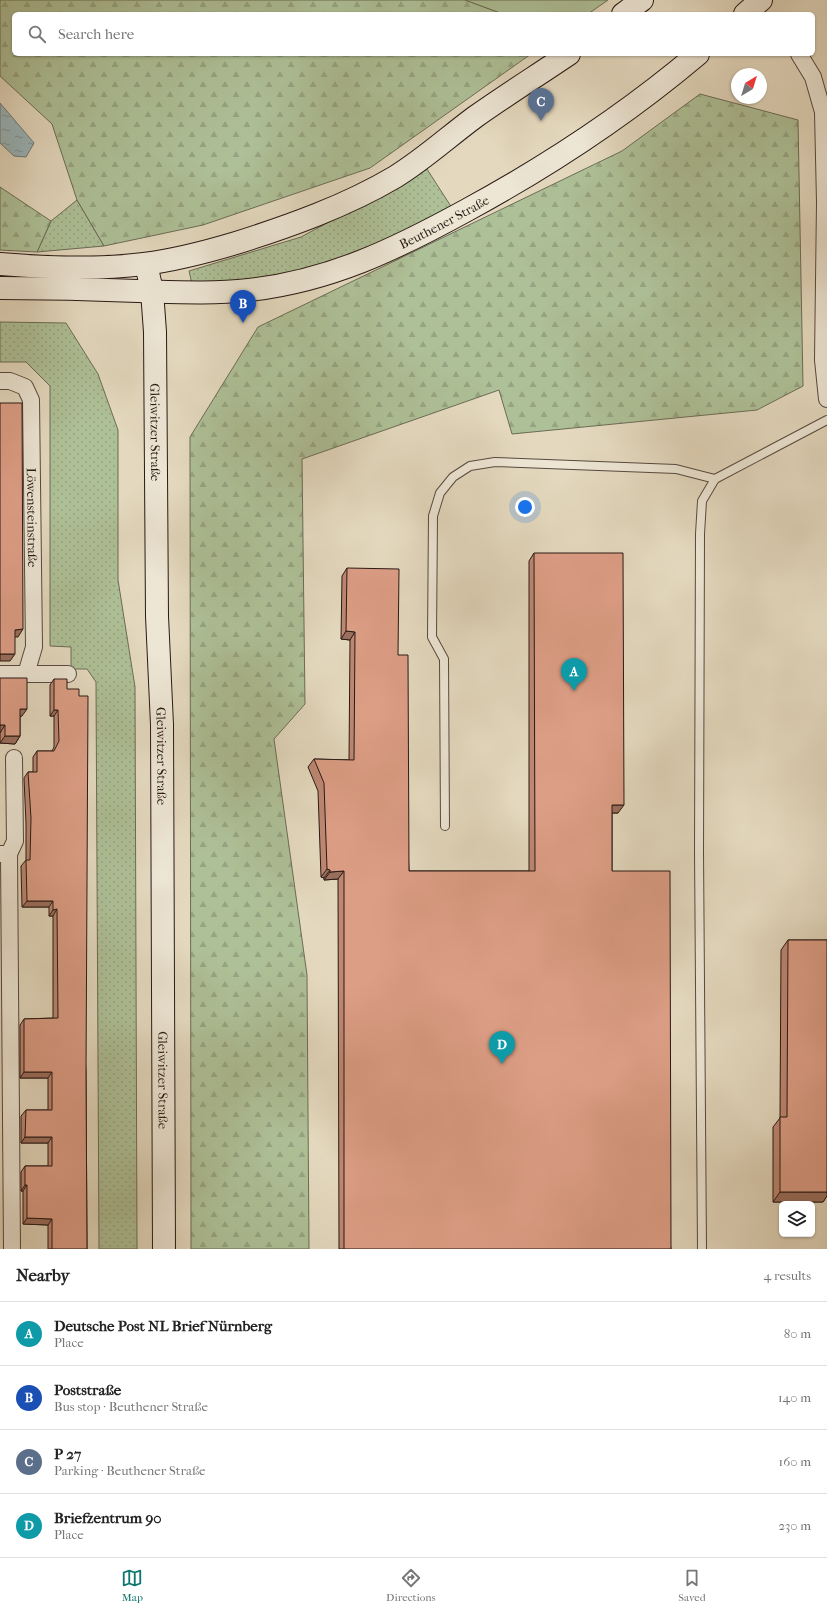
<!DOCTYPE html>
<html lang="en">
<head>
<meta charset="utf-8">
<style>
	:root { --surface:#fff; --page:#f6f6f6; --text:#222; --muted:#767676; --line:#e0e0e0; --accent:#0f766e }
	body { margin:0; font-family:"IM FELL French Canon",serif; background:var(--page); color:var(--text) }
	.controls { position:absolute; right:12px; bottom:12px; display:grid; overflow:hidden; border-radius:6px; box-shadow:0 1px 3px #0004 }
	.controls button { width:36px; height:36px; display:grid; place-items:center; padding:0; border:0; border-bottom:1px solid var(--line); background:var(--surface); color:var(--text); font:20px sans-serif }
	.compass { position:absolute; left:731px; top:68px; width:36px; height:36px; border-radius:50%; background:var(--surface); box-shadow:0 1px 3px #0004; rotate:38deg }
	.you { position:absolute; left:525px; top:507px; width:14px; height:14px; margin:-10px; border:3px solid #fff; border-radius:50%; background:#1a73e8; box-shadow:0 0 0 6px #1a73e833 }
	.badge { display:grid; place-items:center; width:26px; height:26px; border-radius:50%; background:var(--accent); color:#fff; font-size:13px; font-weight:700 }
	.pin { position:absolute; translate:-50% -33px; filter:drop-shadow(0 1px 2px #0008) }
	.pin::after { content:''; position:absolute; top:21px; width:14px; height:12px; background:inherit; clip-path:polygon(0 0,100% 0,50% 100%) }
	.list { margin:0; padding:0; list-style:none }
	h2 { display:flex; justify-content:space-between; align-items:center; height:52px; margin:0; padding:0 16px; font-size:17px }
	h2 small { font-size:13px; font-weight:400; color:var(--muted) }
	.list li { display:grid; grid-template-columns:26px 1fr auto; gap:12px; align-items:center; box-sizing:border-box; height:64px; padding:0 16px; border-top:1px solid var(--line) }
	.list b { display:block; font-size:15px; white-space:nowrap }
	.list p { margin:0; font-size:13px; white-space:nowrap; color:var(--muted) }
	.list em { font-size:13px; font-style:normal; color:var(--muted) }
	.icon { flex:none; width:22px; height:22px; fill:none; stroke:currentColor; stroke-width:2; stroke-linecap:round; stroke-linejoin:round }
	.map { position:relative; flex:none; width:827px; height:1249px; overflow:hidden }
	.search { position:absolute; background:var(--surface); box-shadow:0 1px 3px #0004; left:12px; right:12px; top:12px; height:44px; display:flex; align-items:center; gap:10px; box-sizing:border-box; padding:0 14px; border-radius:6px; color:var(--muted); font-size:15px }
	.sheet { height:308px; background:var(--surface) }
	nav { display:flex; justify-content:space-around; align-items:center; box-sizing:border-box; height:56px; border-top:1px solid var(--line); background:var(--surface); font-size:11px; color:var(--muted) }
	nav a { display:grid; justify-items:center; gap:2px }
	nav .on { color:var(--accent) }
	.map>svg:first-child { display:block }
	.grass { fill:url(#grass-dots); stroke:#6b6c56 }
	.forest { fill:url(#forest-firs); stroke:#6b6c56 }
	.garden { fill:#aec097; stroke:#6b6c56 }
	.water { fill:url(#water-ripples); stroke:#6c7879 }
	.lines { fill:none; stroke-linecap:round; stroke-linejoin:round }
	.lane-casing { stroke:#57493f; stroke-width:10 }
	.street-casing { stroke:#57493f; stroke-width:18 }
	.secondary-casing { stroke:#281914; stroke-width:24 }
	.lane { stroke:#ede6d5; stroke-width:8 }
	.street { stroke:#ede6d5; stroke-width:16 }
	.secondary { stroke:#ede6d5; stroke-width:22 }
	.wall { fill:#be8873; stroke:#281914 }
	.shaded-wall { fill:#9b6f5e; stroke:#281914 }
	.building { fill:#dd9e86; stroke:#281914 }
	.labels { text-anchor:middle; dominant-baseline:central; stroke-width:3.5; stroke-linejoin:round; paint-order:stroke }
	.street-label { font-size:13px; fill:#281914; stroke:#ede6d5 }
</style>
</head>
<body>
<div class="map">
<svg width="827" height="1249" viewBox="0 0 827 1249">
	<defs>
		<pattern id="grass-dots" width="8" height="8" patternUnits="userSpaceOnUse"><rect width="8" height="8" fill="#aec097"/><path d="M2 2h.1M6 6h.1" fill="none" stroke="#96a481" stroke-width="1.8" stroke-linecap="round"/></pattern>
		<pattern id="forest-firs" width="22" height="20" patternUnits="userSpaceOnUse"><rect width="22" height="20" fill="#aec097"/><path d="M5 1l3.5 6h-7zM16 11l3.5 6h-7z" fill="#96a481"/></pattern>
		<pattern id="water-ripples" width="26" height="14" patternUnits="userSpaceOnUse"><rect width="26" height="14" fill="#9ab7bd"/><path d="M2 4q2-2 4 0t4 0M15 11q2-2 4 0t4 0" fill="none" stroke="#7e9498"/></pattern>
	</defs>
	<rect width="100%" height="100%" fill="#e4d9bf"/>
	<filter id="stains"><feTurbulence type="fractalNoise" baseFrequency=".005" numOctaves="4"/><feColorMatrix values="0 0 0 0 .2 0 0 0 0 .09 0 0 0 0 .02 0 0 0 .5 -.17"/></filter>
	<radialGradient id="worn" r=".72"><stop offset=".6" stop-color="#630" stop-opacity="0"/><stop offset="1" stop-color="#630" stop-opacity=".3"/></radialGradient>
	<g class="grass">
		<path d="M 425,166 L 452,208 L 367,249 L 309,270 L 252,281 L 192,284 L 189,271 L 301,237 L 347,212 Z"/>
		<path d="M 77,200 L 104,246 L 37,252 L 51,221 Z"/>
		<path d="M 0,322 L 66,323 L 98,374 L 118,430 L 118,580 L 135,687 L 137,1249 L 99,1249 L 96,682 L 87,669 L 71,669 L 71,647 L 50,646 L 50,386 L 26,362 L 0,362 Z"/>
	</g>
	<g class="forest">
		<path d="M 0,0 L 465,0 L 503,14 L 14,14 L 14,54 L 531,54 L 370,168 L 203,225 L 104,246 L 77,200 L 52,124 L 0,76 Z"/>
		<path d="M 700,94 L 798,120 L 803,386 L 757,410 L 512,434 L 499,390 L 302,459 L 305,704 L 274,739 L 307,975 L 309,1249 L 191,1249 L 190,437 L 258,327 L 622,151 Z"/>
		<path d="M 0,187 L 51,221 L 37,252 L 0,250 Z"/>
	</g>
	<path class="garden" d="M 465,0 L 608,0 L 588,14 L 503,14 Z"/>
	<path class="water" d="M 0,103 L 34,143 L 26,157 L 14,156 L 0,143 Z"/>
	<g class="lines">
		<defs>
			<g id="lane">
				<path d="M 445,826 L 444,659 L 432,637 L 433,516 L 440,493 L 453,477 L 470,466 L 495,462 L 676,469 L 715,479"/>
				<path d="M 702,1249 L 699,851 L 700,534 L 702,501 L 715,479 L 827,420"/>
			</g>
			<g id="street">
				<path d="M 799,54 L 813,77 L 823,112 L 825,202 L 823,360 L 827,399"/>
				<path id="s1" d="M 0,381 L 10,381 L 25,387 L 31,400 L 34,647 L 26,674"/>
				<path d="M 0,674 L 68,674"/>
				<path d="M 0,854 L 9,854 L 12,1249"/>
				<path d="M 9,854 L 15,841 L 14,758"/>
			</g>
			<g id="secondary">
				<path d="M 623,14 L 642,0"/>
				<path d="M 745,14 L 761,0"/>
				<path d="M 0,264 C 48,268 96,270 144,264 C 175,260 206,252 236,243 C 290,226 346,206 395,177 C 423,160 448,137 475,117 C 506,95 538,75 569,54"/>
				<path id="s2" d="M 146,264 L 152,291 L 155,332 L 157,616 L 162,725 L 164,1249"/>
				<path id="s3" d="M 0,288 C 46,288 92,289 138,291 C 175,292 212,294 249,290 C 330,281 396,249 467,210 C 548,166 627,114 698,54"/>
			</g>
		</defs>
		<use href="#lane" class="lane-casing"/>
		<use href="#street" class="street-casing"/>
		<use href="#secondary" class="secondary-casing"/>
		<use href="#lane" class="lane"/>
		<use href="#street" class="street"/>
		<use href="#secondary" class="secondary"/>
	</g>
	<g class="wall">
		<path d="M 534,553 L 618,813 L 612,813 L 612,871 L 671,1249 L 339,1249 L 338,879 L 324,880 L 324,878 L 321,877 L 318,791 L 308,767 L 314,759 L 349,760 L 350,640 L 341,639 L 342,576 L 347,568 L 398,655 L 409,871 L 529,871 L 529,561 Z"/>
		<path d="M 0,678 L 22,716 L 20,716 L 20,736 L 15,744 L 0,743 Z"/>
		<path d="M 54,679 L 67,689 L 86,1073 L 87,1249 L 48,1249 L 48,1225 L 23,1224 L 23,1191 L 21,1191 L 21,1172 L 25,1166 L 48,1166 L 48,1143 L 21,1143 L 21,1116 L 26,1110 L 48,1110 L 48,1078 L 20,1078 L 20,1025 L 24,1019 L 53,1018 L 53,916 L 49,916 L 49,907 L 22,907 L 21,866 L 26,860 L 26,824 L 24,778 L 28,772 L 33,772 L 33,757 L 37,751 L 52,751 L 54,747 L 54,716 L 50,716 L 50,685 Z"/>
		<path d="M 788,940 L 827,940 L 827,1196 L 823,1202 L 773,1202 L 773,1127 L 780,1118 L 781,950 Z"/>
	</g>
	<g class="shaded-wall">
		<path d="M 23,629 L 18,637 L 10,637 L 15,630 Z"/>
		<path d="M 346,631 L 355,632 L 350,640 L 341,639 Z"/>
		<path d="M 0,654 L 15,654 L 10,661 L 0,661 Z"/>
		<path d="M 20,709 L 27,709 L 22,716 L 15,716 Z"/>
		<path d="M 54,710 L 58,710 L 54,716 L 50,716 Z"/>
		<path d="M 0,725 L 5,725 L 0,733 Z"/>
		<path d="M 5,736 L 20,736 L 15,744 L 0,743 Z"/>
		<path d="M 612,805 L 624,805 L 618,813 L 606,813 Z"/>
		<path d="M 327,869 L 330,870 L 324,878 L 321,877 Z"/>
		<path d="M 344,871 L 338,879 L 324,880 L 330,872 Z"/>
		<path d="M 27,901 L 53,901 L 49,907 L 22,907 Z"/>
		<path d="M 57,909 L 53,916 L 49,916 L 53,910 Z"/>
		<path d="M 24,1072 L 52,1072 L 48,1078 L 20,1078 Z"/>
		<path d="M 25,1137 L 52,1137 L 48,1143 L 21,1143 Z"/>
		<path d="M 25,1185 L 27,1185 L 23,1191 L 21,1191 Z"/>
		<path d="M 780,1192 L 827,1192 L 827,1196 L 823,1202 L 773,1202 Z"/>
		<path d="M 27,1218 L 52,1219 L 48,1225 L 23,1224 Z"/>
	</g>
	<g class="building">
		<path d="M 0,403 L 22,403 L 23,629 L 15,630 L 15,654 L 0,654 Z"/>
		<path d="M 534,553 L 623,553 L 624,805 L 612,805 L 612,871 L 670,871 L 671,1249 L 344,1249 L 344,871 L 330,872 L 330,870 L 327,869 L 324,783 L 314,759 L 354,760 L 355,632 L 346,631 L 347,568 L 399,569 L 398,655 L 408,655 L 409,871 L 535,871 Z"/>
		<path d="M 0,678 L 27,678 L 27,709 L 20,709 L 20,736 L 5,736 L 5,725 L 0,725 Z"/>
		<path d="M 54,679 L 67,679 L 67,689 L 79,689 L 79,696 L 88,696 L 86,1073 L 87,1249 L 52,1249 L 52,1219 L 27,1218 L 27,1185 L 25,1185 L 25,1166 L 52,1166 L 52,1137 L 25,1137 L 26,1110 L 52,1110 L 52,1072 L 24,1072 L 24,1019 L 58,1018 L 57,909 L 53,910 L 53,901 L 27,901 L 26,860 L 30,860 L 31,818 L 28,772 L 37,772 L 37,751 L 54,751 L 59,741 L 58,710 L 54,710 Z"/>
		<path d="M 788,940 L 827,940 L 827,1192 L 780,1192 L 780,1117 L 787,1117 Z"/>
	</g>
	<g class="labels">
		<g class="street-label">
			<text stroke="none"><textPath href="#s3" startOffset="457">Beuthener Straße</textPath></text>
			<text stroke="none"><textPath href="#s2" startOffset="169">Gleiwitzer Straße</textPath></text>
			<text stroke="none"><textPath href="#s1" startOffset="158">Löwensteinstraße</textPath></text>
			<text stroke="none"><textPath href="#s2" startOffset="493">Gleiwitzer Straße</textPath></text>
			<text stroke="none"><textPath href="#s2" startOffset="817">Gleiwitzer Straße</textPath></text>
		</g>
	</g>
	<rect width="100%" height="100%" filter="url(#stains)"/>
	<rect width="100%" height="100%" fill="url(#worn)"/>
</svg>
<div class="controls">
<button><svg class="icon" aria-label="layers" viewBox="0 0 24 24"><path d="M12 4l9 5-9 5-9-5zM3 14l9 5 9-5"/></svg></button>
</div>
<svg class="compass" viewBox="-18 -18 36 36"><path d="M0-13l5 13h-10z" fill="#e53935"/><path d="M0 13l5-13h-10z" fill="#767676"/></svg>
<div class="you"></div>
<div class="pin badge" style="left:574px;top:691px;background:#0f9aa8">A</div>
<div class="pin badge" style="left:243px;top:323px;background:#1a4fb4">B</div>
<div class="pin badge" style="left:541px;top:121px;background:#5c6f8a">C</div>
<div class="pin badge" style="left:502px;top:1064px;background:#0f9aa8">D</div>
<div class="search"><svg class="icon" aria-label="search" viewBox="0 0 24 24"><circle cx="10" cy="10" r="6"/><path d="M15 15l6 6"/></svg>Search here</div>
</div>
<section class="sheet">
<h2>Nearby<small>4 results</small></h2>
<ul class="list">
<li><span class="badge" style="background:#0f9aa8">A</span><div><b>Deutsche Post NL Brief Nürnberg</b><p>Place</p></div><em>80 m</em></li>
<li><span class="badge" style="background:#1a4fb4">B</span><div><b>Poststraße</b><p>Bus stop · Beuthener Straße</p></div><em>140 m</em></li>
<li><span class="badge" style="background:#5c6f8a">C</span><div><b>P 27</b><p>Parking · Beuthener Straße</p></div><em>160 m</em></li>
<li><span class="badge" style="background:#0f9aa8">D</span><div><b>Briefzentrum 90</b><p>Place</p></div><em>230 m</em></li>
</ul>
</section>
<nav>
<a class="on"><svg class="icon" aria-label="map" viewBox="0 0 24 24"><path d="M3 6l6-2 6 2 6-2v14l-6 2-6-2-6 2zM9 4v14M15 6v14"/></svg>Map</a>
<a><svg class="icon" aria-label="directions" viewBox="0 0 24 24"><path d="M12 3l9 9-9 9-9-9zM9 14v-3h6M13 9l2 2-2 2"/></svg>Directions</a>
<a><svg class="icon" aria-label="saved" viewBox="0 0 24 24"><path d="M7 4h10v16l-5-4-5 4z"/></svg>Saved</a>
</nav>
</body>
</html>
